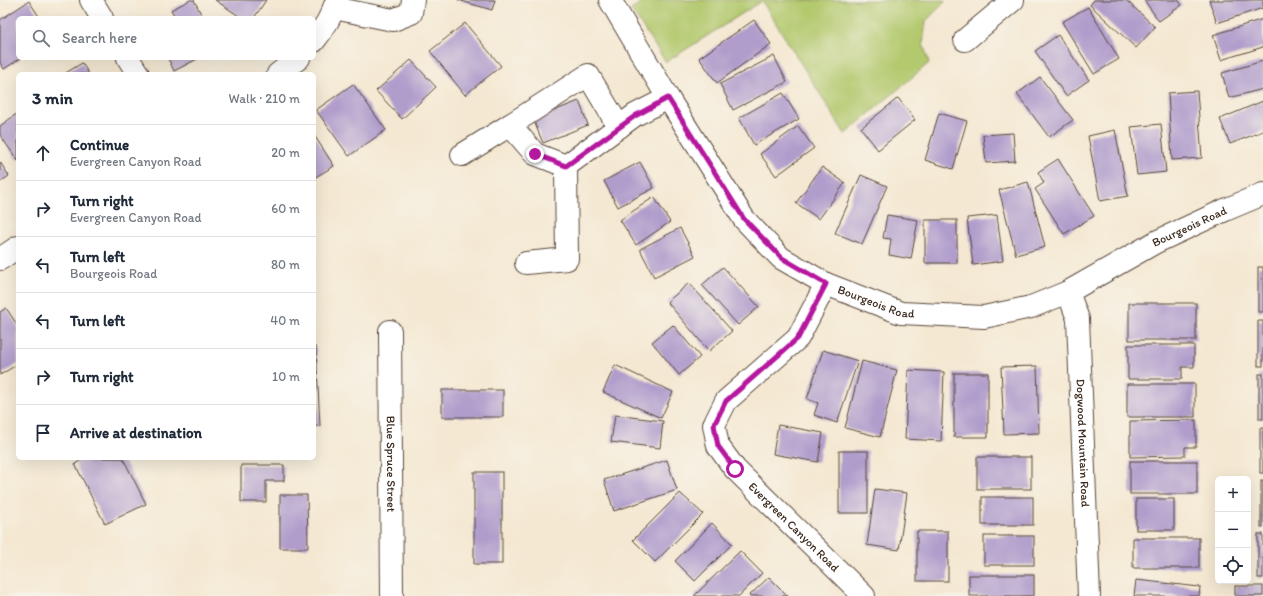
<!DOCTYPE html>
<html lang="en">
<head>
<meta charset="utf-8">
<style>
	:root { --surface:#fff; --page:#f2f2f3; --text:#1f2937; --muted:#747a83; --line:#e0e1e3 }
	body { margin:0; font-family:Itim,sans-serif; background:var(--page); color:var(--text) }
	.controls { position:absolute; right:12px; bottom:12px; display:grid; overflow:hidden; border-radius:6px; box-shadow:0 4px 16px #0002 }
	.controls button { width:36px; height:36px; display:grid; place-items:center; padding:0; border:0; border-bottom:1px solid var(--line); background:var(--surface); color:var(--text); font:20px sans-serif }
	.stop { position:absolute; width:12px; height:12px; margin:-9px; border:3px solid #b5179e; border-radius:50%; background:#fff }
	.stop.end { background:#b5179e; border-color:#fff; box-shadow:0 1px 4px #0008 }
	.list { margin:0; padding:0; list-style:none }
	h2 { display:flex; justify-content:space-between; align-items:center; height:52px; margin:0; padding:0 16px; font-size:17px }
	h2 small { font-size:13px; font-weight:400; color:var(--muted) }
	.list li { display:grid; grid-template-columns:26px 1fr auto; gap:12px; align-items:center; box-sizing:border-box; height:56px; padding:0 16px; border-top:1px solid var(--line) }
	.list b { display:block; font-size:15px; white-space:nowrap }
	.list p { margin:0; font-size:13px; white-space:nowrap; color:var(--muted) }
	.list em { font-size:13px; font-style:normal; color:var(--muted) }
	.icon { flex:none; width:22px; height:22px; fill:none; stroke:currentColor; stroke-width:2; stroke-linecap:round; stroke-linejoin:round }
	.map { position:relative; flex:none; width:1263px; height:596px; overflow:hidden }
	.search { position:absolute; background:var(--surface); box-shadow:0 4px 16px #0002; left:16px; top:16px; width:300px; height:44px; display:flex; align-items:center; gap:10px; box-sizing:border-box; padding:0 14px; border-radius:6px; color:var(--muted); font-size:15px }
	.panel { position:absolute; background:var(--surface); box-shadow:0 4px 16px #0002; left:16px; top:72px; width:300px; height:388px; border-radius:6px }
	.map>svg:first-child { display:block }
	.green { fill:#b3c96e; stroke:#777a46 }
	.building { fill:#b09dcc }
	.lines { fill:none; stroke-linecap:round; stroke-linejoin:round }
	.minor-casing { stroke:#574639; stroke-width:24 }
	.minor { stroke:#fff; stroke-width:22 }
	.route { stroke:#b5179e; stroke-width:5 }
	.labels { text-anchor:middle; dominant-baseline:central; stroke-width:3.5; stroke-linejoin:round; paint-order:stroke }
	.street-label { font-size:12px; fill:#3b2a1e; stroke:#f7f3e8 }
</style>
</head>
<body>
<div class="map">
<svg width="1263" height="596" viewBox="0 0 1263 596">
	<rect width="100%" height="100%" fill="#f7f3e8"/>
	<filter id="ink" filterUnits="userSpaceOnUse"><feTurbulence type="fractalNoise" baseFrequency=".025" numOctaves="2"/><feDisplacementMap in="SourceGraphic" scale="8" xChannelSelector="R" yChannelSelector="G"/><feConvolveMatrix kernelMatrix="1 2 1 2 8 2 1 2 1" color-interpolation-filters="sRGB"/></filter>
	<filter id="wash" filterUnits="userSpaceOnUse"><feTurbulence type="fractalNoise" baseFrequency=".012" numOctaves="4" result="noise"/><feDisplacementMap in="SourceGraphic" scale="16" xChannelSelector="R" yChannelSelector="G"/><feGaussianBlur stdDeviation="0.9" result="paint"/><feColorMatrix in="noise" values="0 0 0 0 0 0 0 0 0 0 0 0 0 0 0 0 0 1.4 0 .05"/><feComposite in="paint" operator="in"/></filter>
	<g filter="url(#wash)">
		<rect width="100%" height="100%" fill="#f4e8d2"/>
		<path class="green" d="M 647,0 L 944,0 L 945,2 L 926,21 L 923,43 L 929,63 L 845,134 L 762,1 L 666,62 L 631,10 Z"/>
		<g id="blocks">
			<g class="building">
				<path d="M 190,0 L 194,0 L 203,18 L 176,18 L 171,10 Z"/>
				<path d="M 215,0 L 266,0 L 254,18 L 242,18 Z"/>
				<path d="M 458,0 L 495,0 L 492,10 Z"/>
				<path d="M 1094,0 L 1126,0 L 1155,27 L 1136,48 L 1090,5 Z"/>
				<path d="M 1144,0 L 1178,0 L 1182,5 L 1159,21 Z"/>
				<path d="M 1209,0 L 1263,0 L 1263,8 L 1217,23 Z"/>
				<path d="M 29,1 L 40,18 L 18,18 L 18,58 L 21,58 L 4,69 L 0,63 L 0,20 Z"/>
				<path d="M 1088,7 L 1119,59 L 1094,74 L 1062,22 Z"/>
				<path d="M 1263,19 L 1263,47 L 1221,60 L 1213,35 Z"/>
				<path d="M 754,20 L 771,44 L 717,83 L 699,58 Z"/>
				<path d="M 465,23 L 501,66 L 465,95 L 430,51 Z"/>
				<path d="M 1058,35 L 1089,80 L 1066,96 L 1035,51 Z"/>
				<path d="M 774,56 L 787,82 L 733,110 L 720,84 Z"/>
				<path d="M 168,58 L 199,58 L 174,71 Z"/>
				<path d="M 411,60 L 436,87 L 402,119 L 376,91 Z"/>
				<path d="M 1263,61 L 1263,89 L 1229,98 L 1222,73 Z"/>
				<path d="M 82,63 L 89,74 L 64,74 Z"/>
				<path d="M 1040,77 L 1073,120 L 1049,137 L 1017,94 Z"/>
				<path d="M 353,84 L 386,130 L 349,156 L 316,110 Z"/>
				<path d="M 1197,91 L 1202,158 L 1172,160 L 1168,93 Z"/>
				<path d="M 783,93 L 799,119 L 754,145 L 739,118 Z"/>
				<path d="M 898,98 L 915,120 L 878,150 L 861,128 Z"/>
				<path d="M 579,101 L 588,125 L 543,143 L 533,119 Z"/>
				<path d="M 1263,101 L 1263,131 L 1230,144 L 1220,119 Z"/>
				<path d="M 18,113 L 18,161 L 0,135 L 0,126 Z"/>
				<path d="M 939,113 L 967,121 L 953,169 L 925,160 Z"/>
				<path d="M 1161,124 L 1166,172 L 1137,175 L 1131,127 Z"/>
				<path d="M 798,126 L 814,148 L 776,176 L 760,154 Z"/>
				<path d="M 1115,130 L 1128,196 L 1100,201 L 1088,136 Z"/>
				<path d="M 1013,133 L 1015,161 L 986,163 L 983,135 Z"/>
				<path d="M 314,135 L 334,166 L 314,178 Z"/>
				<path d="M 1058,159 L 1094,216 L 1064,234 L 1035,189 L 1044,183 L 1038,172 Z"/>
				<path d="M 0,162 L 9,176 L 0,182 Z"/>
				<path d="M 640,162 L 654,188 L 618,207 L 604,181 Z"/>
				<path d="M 822,167 L 845,183 L 819,219 L 796,203 Z"/>
				<path d="M 861,175 L 887,186 L 862,244 L 835,233 Z"/>
				<path d="M 1028,182 L 1045,247 L 1016,255 L 999,190 Z"/>
				<path d="M 654,197 L 670,222 L 636,245 L 620,220 Z"/>
				<path d="M 887,215 L 918,220 L 911,259 L 889,255 L 891,239 L 883,238 Z"/>
				<path d="M 997,215 L 1003,261 L 973,265 L 967,218 Z"/>
				<rect x="925" y="220" width="32" height="43"/>
				<path d="M 680,228 L 695,256 L 654,277 L 640,249 Z"/>
				<path d="M 723,267 L 759,307 L 738,325 L 702,285 Z"/>
				<rect x="1258" y="267" width="5" height="45"/>
				<path d="M 689,283 L 732,331 L 709,351 L 667,302 Z"/>
				<rect x="1129" y="303" width="67" height="37"/>
				<path d="M 6,308 L 18,326 L 18,364 L 0,375 L 0,312 Z"/>
				<rect x="1258" y="321" width="5" height="45"/>
				<path d="M 673,325 L 700,357 L 679,375 L 652,342 Z"/>
				<path d="M 1128,345 L 1194,345 L 1194,367 L 1182,367 L 1182,379 L 1128,379 Z"/>
				<path d="M 314,347 L 316,347 L 320,426 L 314,426 Z"/>
				<path d="M 823,350 L 858,361 L 837,423 L 814,415 L 818,403 L 807,399 Z"/>
				<path d="M 862,361 L 897,370 L 880,437 L 845,428 Z"/>
				<path d="M 615,365 L 673,392 L 661,418 L 603,392 Z"/>
				<path d="M 1037,366 L 1039,433 L 1004,434 L 1001,367 Z"/>
				<path d="M 908,370 L 944,372 L 941,441 L 905,439 Z"/>
				<rect x="954" y="373" width="34" height="64"/>
				<rect x="1259" y="374" width="4" height="45"/>
				<rect x="1127" y="384" width="68" height="33"/>
				<rect x="442" y="390" width="61" height="27"/>
				<path d="M 615,415 L 663,421 L 660,448 L 611,442 Z"/>
				<path d="M 1196,420 L 1196,447 L 1185,447 L 1185,456 L 1130,457 L 1130,421 Z"/>
				<path d="M 778,425 L 823,433 L 818,462 L 773,454 Z"/>
				<rect x="1260" y="428" width="3" height="45"/>
				<rect x="839" y="451" width="29" height="62"/>
				<rect x="977" y="457" width="54" height="32"/>
				<path d="M 83,458 L 123,458 L 146,504 L 105,524 L 75,464 L 83,459 Z"/>
				<path d="M 667,460 L 677,490 L 614,511 L 604,480 Z"/>
				<rect x="1130" y="461" width="67" height="33"/>
				<path d="M 241,465 L 284,465 L 284,481 L 266,481 L 266,502 L 241,502 Z"/>
				<rect x="474" y="472" width="28" height="92"/>
				<rect x="1261" y="481" width="2" height="46"/>
				<path d="M 875,489 L 907,493 L 899,550 L 867,545 Z"/>
				<path d="M 680,493 L 703,514 L 655,562 L 633,540 Z"/>
				<path d="M 280,495 L 307,495 L 308,548 L 280,548 Z"/>
				<rect x="982" y="497" width="51" height="28"/>
				<rect x="1136" y="499" width="38" height="31"/>
				<path d="M 712,523 L 732,544 L 695,581 L 675,561 Z"/>
				<rect x="917" y="531" width="31" height="50"/>
				<rect x="1258" y="534" width="5" height="44"/>
				<rect x="984" y="536" width="50" height="29"/>
				<rect x="1133" y="538" width="66" height="30"/>
				<path d="M 740,551 L 762,573 L 739,596 L 694,596 Z"/>
				<rect x="969" y="575" width="65" height="21"/>
				<path d="M 769,577 L 788,596 L 749,596 Z"/>
				<path d="M 1136,580 L 1200,587 L 1199,596 L 1134,596 Z"/>
				<rect x="1235" y="586" width="28" height="10"/>
			</g>
		</g>
	</g>
	<g filter="url(#ink)">
		<use href="#blocks" fill-opacity="0" stroke="#574639" stroke-width="1"/>
		<g class="lines">
			<defs>
				<g id="minor">
					<path d="M 91,0 L 102,18"/>
					<path id="s1" d="M 610,0 L 668,98 L 744,219 L 781,258 L 826,284 L 901,313 L 984,317 L 1031,307 L 1068,292 L 1156,242 L 1225,210 L 1263,194"/>
					<path d="M 334,8 L 393,20 L 411,13 L 413,0"/>
					<path d="M 965,40 L 1013,0"/>
					<path d="M 314,41 C 324,29 332,15 337,0"/>
					<path d="M 128,58 L 138,74"/>
					<path d="M 278,74 L 299,58"/>
					<path d="M 510,125 L 588,75 L 619,127"/>
					<path d="M 462,155 L 510,125 L 535,154 L 566,166 L 635,115 L 668,98"/>
					<path d="M 0,259 L 18,247"/>
					<path d="M 526,263 L 567,259 L 566,166"/>
					<path id="s2" d="M 826,284 L 798,338 L 726,401 L 714,425 L 718,446 L 735,469 L 864,596"/>
					<path id="s3" d="M 1068,292 L 1078,319 L 1089,596"/>
					<path id="s4" d="M 390,331 L 392,596"/>
				</g>
			</defs>
			<use href="#minor" class="minor-casing"/>
			<use href="#minor" class="minor"/>
		</g>
	</g>
	<g class="lines" filter="url(#ink)">
		<path class="route" d="M 535,154 L 566,166 L 635,116 L 668,98 L 744,219 L 782,258 L 826,284 L 798,338 L 726,401 L 714,425 L 718,446 L 735,469"/>
	</g>
	<g class="labels">
		<g class="street-label">
			<text stroke="none"><textPath href="#s1" startOffset="752">Bourgeois Road</textPath></text>
			<text stroke="none"><textPath href="#s1" startOffset="416">Bourgeois Road</textPath></text>
			<text stroke="none"><textPath href="#s3" startOffset="153">Dogwood Mountain Road</textPath></text>
			<text stroke="none"><textPath href="#s4" startOffset="133">Blue Spruce Street</textPath></text>
			<text stroke="none"><textPath href="#s2" startOffset="316">Evergreen Canyon Road</textPath></text>
		</g>
	</g>
</svg>
<div class="controls">
<button>+</button>
<button>−</button>
<button><svg class="icon" aria-label="locate" viewBox="0 0 24 24"><circle cx="12" cy="12" r="6"/><path d="M12 2v4M12 18v4M2 12h4M18 12h4"/></svg></button>
</div>
<div class="stop" style="left:735px;top:469px"></div>
<div class="stop end" style="left:535px;top:154px"></div>
<div class="search"><svg class="icon" aria-label="search" viewBox="0 0 24 24"><circle cx="10" cy="10" r="6"/><path d="M15 15l6 6"/></svg>Search here</div>
<section class="panel">
<h2>3 min<small>Walk · 210 m</small></h2>
<ul class="list">
<li><svg class="icon" aria-label="ahead" viewBox="0 0 24 24"><path d="M12 20V5M6 11l6-6 6 6"/></svg><div><b>Continue</b><p>Evergreen Canyon Road</p></div><em>20 m</em></li>
<li><svg class="icon" aria-label="right" viewBox="0 0 24 24"><path d="M7 20v-9h11M14 6l5 5-5 5"/></svg><div><b>Turn right</b><p>Evergreen Canyon Road</p></div><em>60 m</em></li>
<li><svg class="icon" aria-label="left" viewBox="0 0 24 24"><path d="M17 20v-9H6M10 6l-5 5 5 5"/></svg><div><b>Turn left</b><p>Bourgeois Road</p></div><em>80 m</em></li>
<li><svg class="icon" aria-label="left" viewBox="0 0 24 24"><path d="M17 20v-9H6M10 6l-5 5 5 5"/></svg><div><b>Turn left</b></div><em>40 m</em></li>
<li><svg class="icon" aria-label="right" viewBox="0 0 24 24"><path d="M7 20v-9h11M14 6l5 5-5 5"/></svg><div><b>Turn right</b></div><em>10 m</em></li>
<li><svg class="icon" aria-label="arrive" viewBox="0 0 24 24"><path d="M6 21V4h12l-3 4 3 4H6"/></svg><div><b>Arrive at destination</b></div></li>
</ul>
</section>
</div>
</body>
</html>
